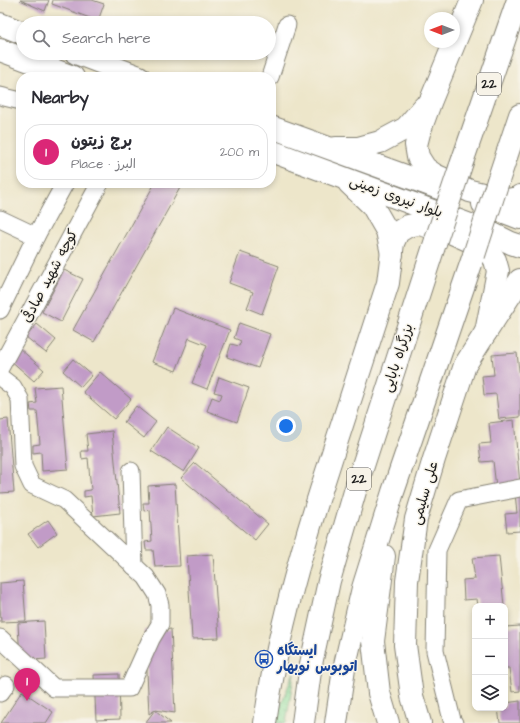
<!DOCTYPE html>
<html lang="en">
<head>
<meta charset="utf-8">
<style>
	:root { --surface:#fff; --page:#f7f7f7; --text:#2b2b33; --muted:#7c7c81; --line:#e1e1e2; --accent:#db2777 }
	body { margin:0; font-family:"Architects Daughter","Playpen Sans Arabic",sans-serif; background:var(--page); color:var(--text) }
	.controls { position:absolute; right:12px; bottom:12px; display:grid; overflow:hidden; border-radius:8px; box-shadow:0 2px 6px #0003 }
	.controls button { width:36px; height:36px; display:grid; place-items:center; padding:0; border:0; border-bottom:1px solid var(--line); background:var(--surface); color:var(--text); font:20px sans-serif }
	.compass { position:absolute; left:424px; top:12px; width:36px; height:36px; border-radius:50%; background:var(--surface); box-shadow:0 2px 6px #0003; rotate:270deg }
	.you { position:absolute; left:286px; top:426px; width:14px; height:14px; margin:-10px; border:3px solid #fff; border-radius:50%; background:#1a73e8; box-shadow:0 0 0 6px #1a73e833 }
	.badge { display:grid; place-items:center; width:26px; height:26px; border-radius:50%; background:var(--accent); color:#fff; font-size:13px; font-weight:700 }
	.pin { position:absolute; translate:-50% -33px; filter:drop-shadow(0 1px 2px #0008) }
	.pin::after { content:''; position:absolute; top:21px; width:14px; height:12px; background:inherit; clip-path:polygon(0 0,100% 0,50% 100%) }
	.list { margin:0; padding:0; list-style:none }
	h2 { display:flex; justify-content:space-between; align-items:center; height:52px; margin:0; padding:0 16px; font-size:17px }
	h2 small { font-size:13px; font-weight:400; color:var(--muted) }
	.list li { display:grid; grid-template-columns:26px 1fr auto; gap:12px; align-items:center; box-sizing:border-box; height:56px; margin:0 8px 8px; padding:0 8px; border:1px solid var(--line); border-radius:16px }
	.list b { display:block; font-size:15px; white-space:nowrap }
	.list p { margin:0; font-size:13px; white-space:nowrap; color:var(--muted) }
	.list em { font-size:13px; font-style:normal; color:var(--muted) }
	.icon { flex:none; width:22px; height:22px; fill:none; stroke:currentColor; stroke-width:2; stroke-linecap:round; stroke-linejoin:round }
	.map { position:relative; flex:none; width:520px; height:723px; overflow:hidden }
	.search { position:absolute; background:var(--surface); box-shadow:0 2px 6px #0003; left:16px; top:16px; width:260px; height:44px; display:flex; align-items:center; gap:10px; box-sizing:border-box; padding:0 14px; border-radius:22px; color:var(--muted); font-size:15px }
	.panel { position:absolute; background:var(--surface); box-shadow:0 2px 6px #0003; left:16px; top:72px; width:260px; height:116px; border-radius:16px }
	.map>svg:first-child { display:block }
	.garden { fill:url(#garden-dots); stroke:#567e5e }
	.building { fill:#c19bc7 }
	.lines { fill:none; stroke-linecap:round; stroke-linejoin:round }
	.minor-casing { stroke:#848173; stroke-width:19 }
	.major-casing { stroke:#848173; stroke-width:24 }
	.highway-casing { stroke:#848173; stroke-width:24 }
	.minor { stroke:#fff; stroke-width:17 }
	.major { stroke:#fff; stroke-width:22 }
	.highway { stroke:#fff; stroke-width:22 }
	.highway-bridge-casing { stroke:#848173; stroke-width:24; stroke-linecap:butt }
	.highway-bridge { stroke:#fff; stroke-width:22 }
	.labels { text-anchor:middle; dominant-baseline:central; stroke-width:3; stroke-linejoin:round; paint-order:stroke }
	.shield { fill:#f7f3e8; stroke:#5e5c59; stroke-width:1 }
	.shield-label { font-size:13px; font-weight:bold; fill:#1c1c1c }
	.street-label { font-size:14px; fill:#1c1c1c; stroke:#f7f3e8 }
	.transit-label { font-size:14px; font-weight:bold; fill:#164399; stroke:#f7f3e8; text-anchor:start }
</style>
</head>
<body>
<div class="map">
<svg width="520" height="723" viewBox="0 0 520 723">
	<defs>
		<pattern id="garden-dots" width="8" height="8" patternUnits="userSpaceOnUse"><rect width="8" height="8" fill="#91e09f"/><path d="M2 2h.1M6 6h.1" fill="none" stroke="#7cc088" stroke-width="1.8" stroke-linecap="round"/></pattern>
	</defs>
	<rect width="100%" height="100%" fill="#f7f3e8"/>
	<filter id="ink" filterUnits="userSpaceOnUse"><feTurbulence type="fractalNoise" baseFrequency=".025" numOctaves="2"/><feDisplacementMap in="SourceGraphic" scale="8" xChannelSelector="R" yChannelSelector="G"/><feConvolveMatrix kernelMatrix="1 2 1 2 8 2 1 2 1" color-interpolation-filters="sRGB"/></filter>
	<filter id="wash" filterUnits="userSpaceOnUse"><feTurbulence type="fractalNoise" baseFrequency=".012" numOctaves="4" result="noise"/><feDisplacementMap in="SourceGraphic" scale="16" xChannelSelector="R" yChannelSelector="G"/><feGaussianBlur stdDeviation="0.9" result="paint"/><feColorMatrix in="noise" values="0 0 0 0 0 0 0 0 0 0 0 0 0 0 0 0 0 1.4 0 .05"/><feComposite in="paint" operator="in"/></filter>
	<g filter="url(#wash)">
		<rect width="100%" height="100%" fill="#ede6ca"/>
		<path class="garden" d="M 295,669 L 286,723 L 274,723 Z"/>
		<g id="blocks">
			<g class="building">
				<path d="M 20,0 L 49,0 L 45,11 Z"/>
				<path d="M 53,0 L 92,0 L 104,4 L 98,21 L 52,4 Z"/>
				<path d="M 155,183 L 176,183 L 181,186 L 94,342 L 73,330 Z"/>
				<path d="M 240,252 L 279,266 L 262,314 L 247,308 L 253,292 L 229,283 Z"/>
				<path d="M 64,270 L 83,279 L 61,322 L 42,312 Z"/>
				<path d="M 173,308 L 230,330 L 207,389 L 192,383 L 207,345 L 189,338 L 176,371 L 152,362 Z"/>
				<path d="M 239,323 L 270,334 L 258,368 L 227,357 L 231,344 L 239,346 L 241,341 L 234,338 Z"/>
				<path d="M 37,324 L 56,340 L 46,353 L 26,337 Z"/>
				<path d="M 19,348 L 44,370 L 34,381 L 9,359 Z"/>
				<path d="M 517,353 L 520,379 L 520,417 L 499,419 L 496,394 L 484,395 L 482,376 L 494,375 L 492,355 Z"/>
				<path d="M 73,359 L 92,375 L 81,387 L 63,371 Z"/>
				<path d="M 100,372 L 131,399 L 114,419 L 83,392 Z"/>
				<path d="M 219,377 L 249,388 L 237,422 L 207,411 L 212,397 L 220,400 L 222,394 L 214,392 Z"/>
				<path d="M 61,386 L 68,469 L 42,471 L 41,452 L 33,453 L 33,445 L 40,444 L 37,411 L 31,411 L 30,404 L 37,403 L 35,388 Z"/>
				<path d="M 136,406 L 156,422 L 144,438 L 124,422 Z"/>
				<path d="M 8,419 L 14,492 L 0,493 L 0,420 Z"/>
				<path d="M 514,420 L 520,484 L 496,487 L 493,461 L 481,462 L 479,444 L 491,443 L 489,423 Z"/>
				<path d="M 167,427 L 199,448 L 184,472 L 151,451 Z"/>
				<path d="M 112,431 L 120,513 L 93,516 L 91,496 L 84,497 L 84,491 L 91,490 L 88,458 L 82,459 L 81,451 L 88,451 L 86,434 Z"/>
				<path d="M 195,463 L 268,524 L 255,540 L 181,478 Z"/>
				<path d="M 175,484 L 180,566 L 155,567 L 153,550 L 146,550 L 145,542 L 152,541 L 150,510 L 144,511 L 143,503 L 149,503 L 148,486 Z"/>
				<path d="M 520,492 L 520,531 L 507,532 L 505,514 L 517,513 L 515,493 Z"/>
				<path d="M 48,520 L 57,533 L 38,547 L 28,534 Z"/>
				<path d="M 213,554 L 219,638 L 192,639 L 187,556 Z"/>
				<path d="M 499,556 L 504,606 L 478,606 L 477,599 L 464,600 L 463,580 L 475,579 L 472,558 Z"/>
				<path d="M 23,581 L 26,621 L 1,622 L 0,606 L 0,583 Z"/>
				<path d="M 44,621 L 46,659 L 20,661 L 18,623 Z"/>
				<path d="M 520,626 L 520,691 L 512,692 L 509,668 L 505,668 L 505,648 L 506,648 L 505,627 Z"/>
				<path d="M 171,629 L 175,713 L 155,710 L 149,714 L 145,630 L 157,631 Z"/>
				<path d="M 119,674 L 120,719 L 96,720 L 94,675 Z"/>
				<path d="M 22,691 L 53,712 L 46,723 L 1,723 Z"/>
				<path d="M 520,701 L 520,723 L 500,723 L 498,708 L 505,708 L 505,703 Z"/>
				<path d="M 155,710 L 171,723 L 145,723 Z"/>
			</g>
		</g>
	</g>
	<g filter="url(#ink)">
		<use href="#blocks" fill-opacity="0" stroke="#848173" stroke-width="1"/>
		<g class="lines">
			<defs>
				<g id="minor">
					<path d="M 270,77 L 287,25"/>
					<path d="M 0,96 L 21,101"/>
					<path d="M 0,219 L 36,236"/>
					<path d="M 0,310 L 36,236 L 65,183"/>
					<path d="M 0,368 L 100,183"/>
					<path d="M 0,377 L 13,387 L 20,399 L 23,466 L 32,485 L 64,500 L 146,577 L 157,594 L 160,605 L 160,624 L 151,639 L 129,688 L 54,688 L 0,638"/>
					<path d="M 131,471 L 134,566"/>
					<path d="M 0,693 L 6,685"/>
					<path d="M 454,723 L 452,720 L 435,651 L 437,550 L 459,500 L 520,488"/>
				</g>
				<g id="major">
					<path d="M 472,0 L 431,100 L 419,133 L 416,145 L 418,157 L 425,168 L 435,175 L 470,191 L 507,200 L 518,198 L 520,196"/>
					<path d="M 0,24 L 23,33"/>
					<path d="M 0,50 L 73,77"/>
					<path d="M 76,53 L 139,77"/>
					<path d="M 271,127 L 444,190"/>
					<path d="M 336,148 L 358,148 L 380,142 L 406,128 L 424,107"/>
					<path d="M 271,151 L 489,232 L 511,243 L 520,246"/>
					<path d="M 349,183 L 372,205 L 387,231 L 392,254"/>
					<path d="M 483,204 L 520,218"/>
					<path d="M 265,723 C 277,633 303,545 331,459 C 350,400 369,341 388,283 L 393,243 L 398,232 L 408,226 L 419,224 L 450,232 L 479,245 L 489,251 L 495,260 L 498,271 L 486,332"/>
					<path d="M 420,723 L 412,696 L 405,645 L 407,581 L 416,519 L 434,459 L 465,365 L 486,332 L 520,280"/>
				</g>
				<g id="highway">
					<path d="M 460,168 L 518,0"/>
					<path d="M 498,181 L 520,115"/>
					<path d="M 384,556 L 373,641 L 379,693 L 388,723"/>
					<path d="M 303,723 L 311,664 L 329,581 L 358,481 L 436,240"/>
					<path d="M 336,723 L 344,669 L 363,588 L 393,492 L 474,255"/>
				</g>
			</defs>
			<use href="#minor" class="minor-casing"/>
			<use href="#major" class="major-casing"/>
			<use href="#highway" class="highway-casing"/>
			<use href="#minor" class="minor"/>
			<use href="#major" class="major"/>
			<use href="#highway" class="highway"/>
			<defs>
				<g id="highway-bridge">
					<path d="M 436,240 L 460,168"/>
					<path d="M 474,255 L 498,181"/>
				</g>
			</defs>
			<use href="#highway-bridge" class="highway-bridge-casing"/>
			<use href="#highway-bridge" class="highway-bridge"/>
		</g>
	</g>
	<defs>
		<symbol id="bus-ring" viewBox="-11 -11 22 22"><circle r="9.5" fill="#f7f3e8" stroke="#1a4fb4" stroke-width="1.5"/><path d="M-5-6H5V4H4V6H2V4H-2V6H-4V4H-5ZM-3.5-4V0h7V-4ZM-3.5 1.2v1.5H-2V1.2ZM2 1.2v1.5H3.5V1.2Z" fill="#1a4fb4"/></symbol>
	</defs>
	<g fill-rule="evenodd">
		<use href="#bus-ring" x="254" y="649" width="20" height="20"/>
	</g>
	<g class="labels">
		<g class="shield">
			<rect x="477" y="73" width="24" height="22" rx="3"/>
			<rect x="347" y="468" width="24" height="22" rx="3"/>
		</g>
		<g class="shield-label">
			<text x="489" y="84">22</text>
			<text x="359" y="479">22</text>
		</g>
		<g class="street-label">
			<text transform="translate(396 197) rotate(20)">بلوار نیروی زمینی</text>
			<text transform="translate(50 276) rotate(-62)">کوچه شهید صادقی</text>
			<text transform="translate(398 358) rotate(-72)">بزرگراه بابایی</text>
			<text transform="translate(425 493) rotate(-74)">علی سلیمی</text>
		</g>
		<g class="transit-label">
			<text x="277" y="651">ایستگاه<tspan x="277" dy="16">اتوبوس نوبهار</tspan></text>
		</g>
	</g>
</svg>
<div class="controls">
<button>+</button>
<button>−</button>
<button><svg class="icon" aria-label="layers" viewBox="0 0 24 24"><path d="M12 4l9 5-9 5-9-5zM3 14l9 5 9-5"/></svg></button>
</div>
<svg class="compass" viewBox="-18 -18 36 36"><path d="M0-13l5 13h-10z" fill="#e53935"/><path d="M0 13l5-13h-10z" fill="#7c7c81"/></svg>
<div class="you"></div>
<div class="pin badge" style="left:27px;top:701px">1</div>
<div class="search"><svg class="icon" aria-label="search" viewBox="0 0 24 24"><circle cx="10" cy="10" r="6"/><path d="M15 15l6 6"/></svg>Search here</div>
<section class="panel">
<h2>Nearby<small></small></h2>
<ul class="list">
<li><span class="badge">1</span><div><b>برج زیتون</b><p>Place · البرز</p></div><em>200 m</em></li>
</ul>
</section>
</div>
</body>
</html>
